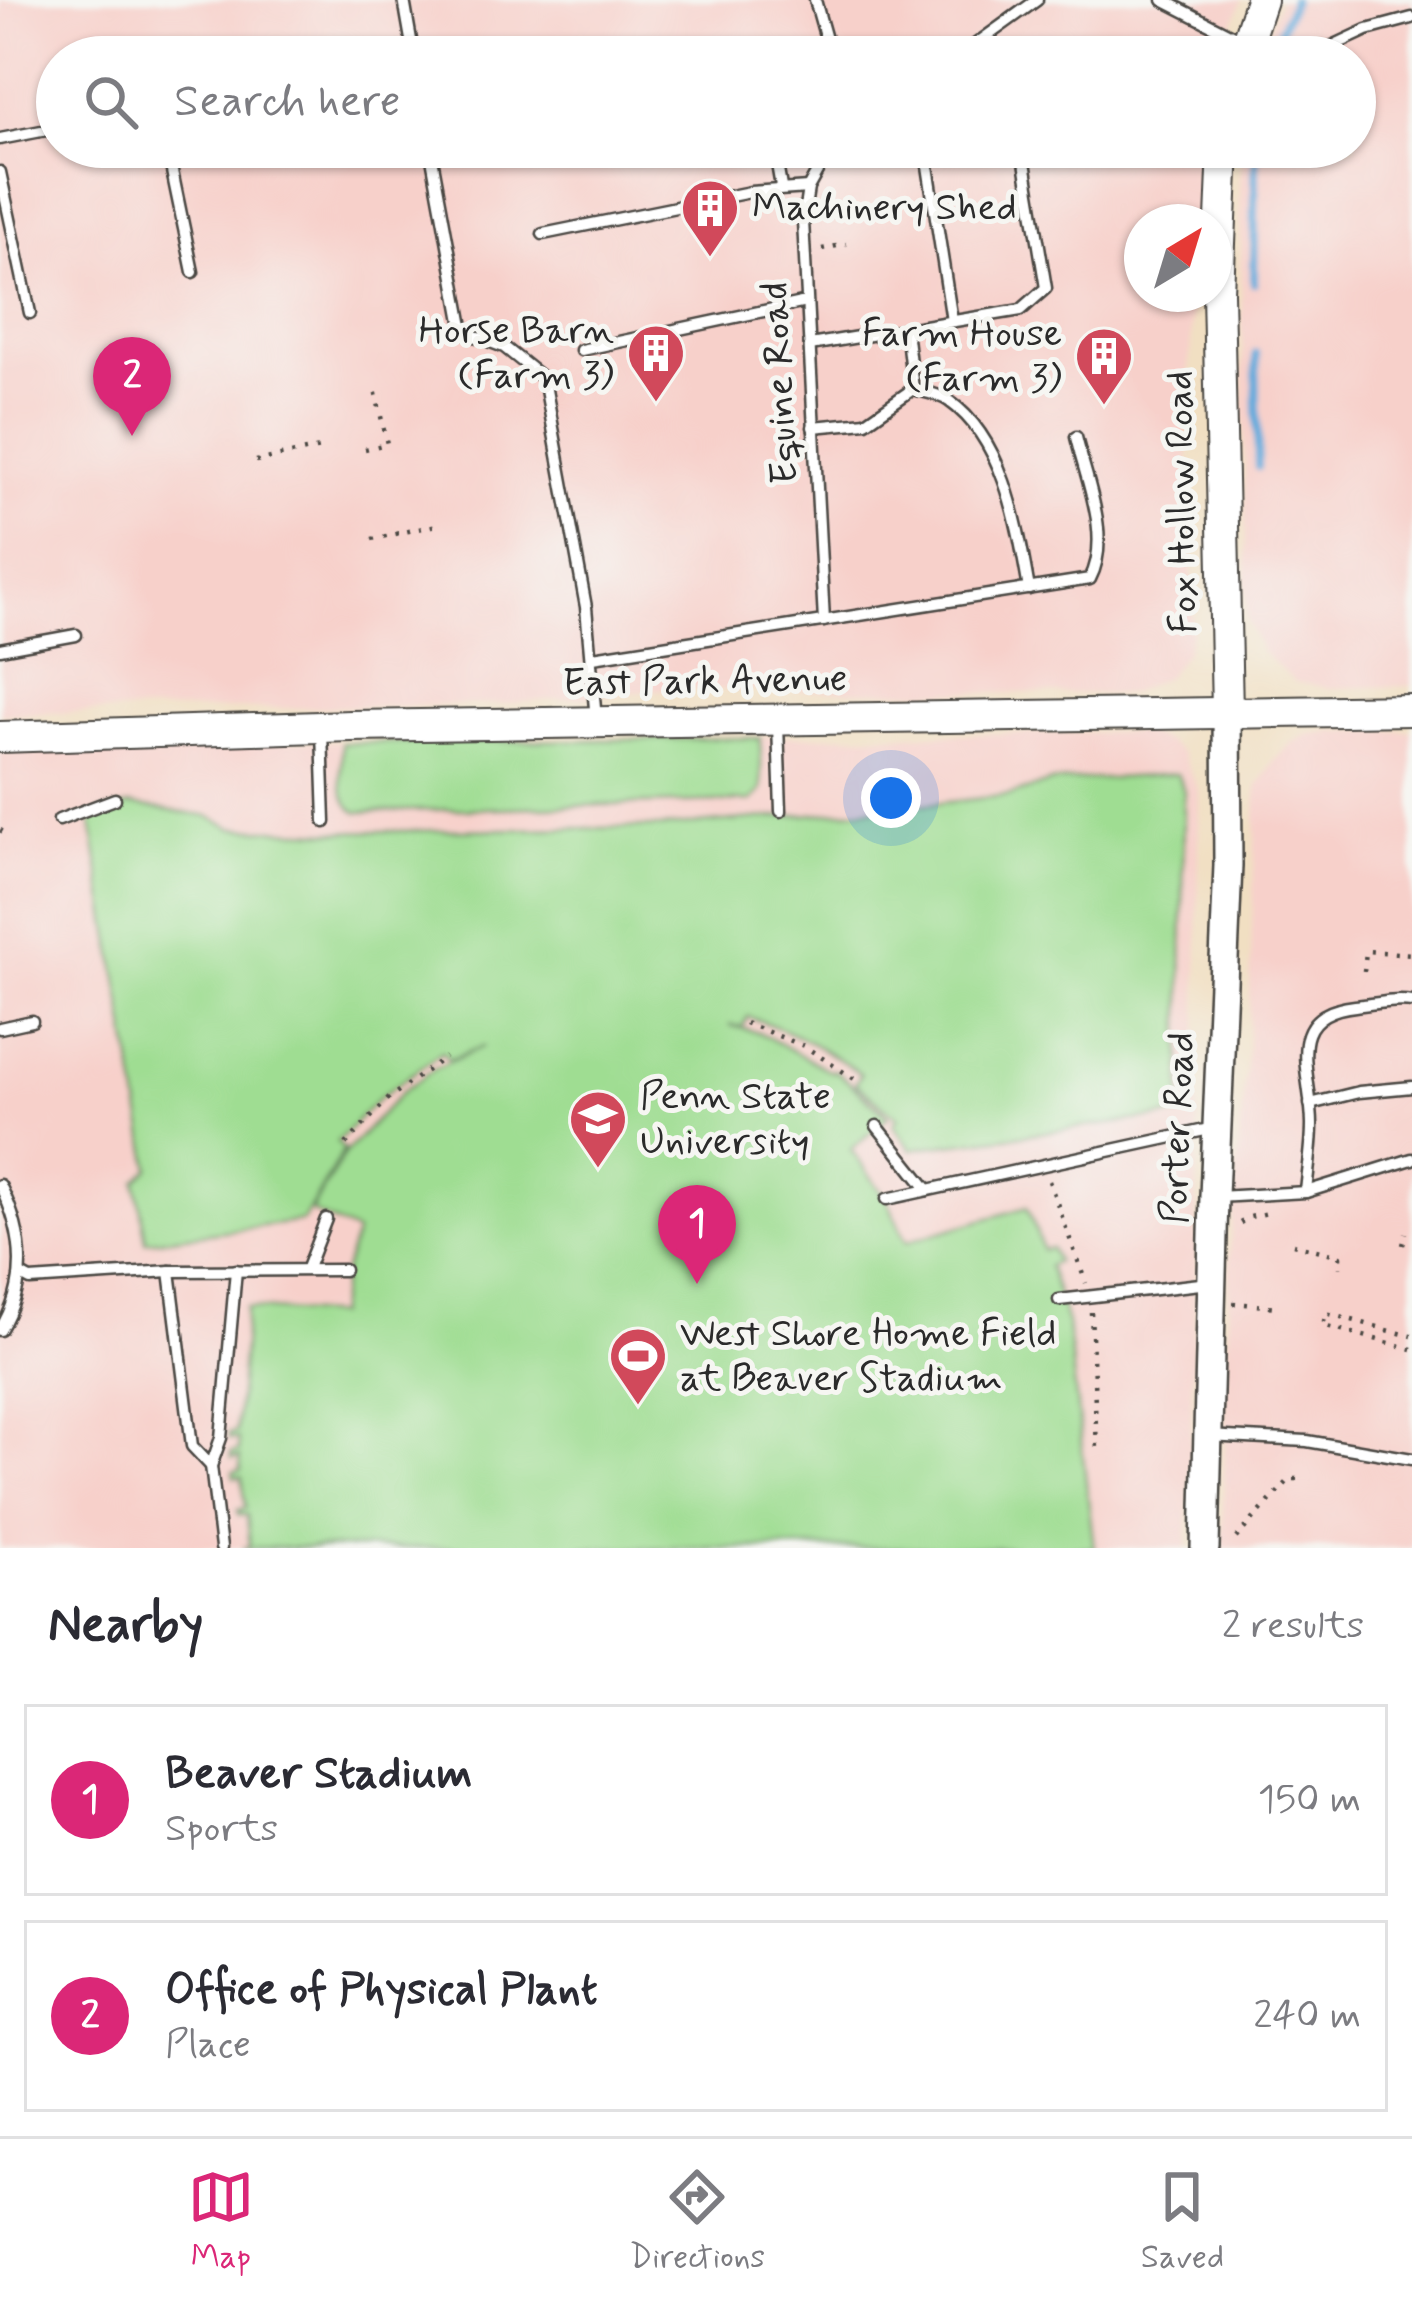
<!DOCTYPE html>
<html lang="en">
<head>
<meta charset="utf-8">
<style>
	:root { --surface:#fff; --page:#f2f2f3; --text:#2b2b33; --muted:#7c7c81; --line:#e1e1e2; --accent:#db2777 }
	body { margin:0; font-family:Mynerve,sans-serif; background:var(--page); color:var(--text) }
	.compass { position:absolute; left:1124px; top:204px; width:108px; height:108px; border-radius:50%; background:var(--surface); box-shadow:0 3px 9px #0004; rotate:38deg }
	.you { position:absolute; left:891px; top:798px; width:42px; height:42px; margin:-30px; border:9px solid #fff; border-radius:50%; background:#1a73e8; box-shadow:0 0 0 18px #1a73e833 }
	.badge { display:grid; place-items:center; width:78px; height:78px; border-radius:50%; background:var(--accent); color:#fff; font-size:39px; font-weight:700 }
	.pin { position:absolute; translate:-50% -99px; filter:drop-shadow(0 3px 6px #0008) }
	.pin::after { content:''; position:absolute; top:63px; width:42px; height:36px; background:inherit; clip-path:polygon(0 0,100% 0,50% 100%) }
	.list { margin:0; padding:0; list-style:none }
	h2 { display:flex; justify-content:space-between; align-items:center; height:156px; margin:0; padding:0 48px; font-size:51px }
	h2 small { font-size:39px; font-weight:400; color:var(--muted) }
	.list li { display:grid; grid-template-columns:78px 1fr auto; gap:36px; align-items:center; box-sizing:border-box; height:192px; margin:0 24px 24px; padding:0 24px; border:3px solid var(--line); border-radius:0px }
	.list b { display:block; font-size:45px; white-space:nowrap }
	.list p { margin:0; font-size:39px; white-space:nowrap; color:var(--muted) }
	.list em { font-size:39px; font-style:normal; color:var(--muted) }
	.icon { flex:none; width:66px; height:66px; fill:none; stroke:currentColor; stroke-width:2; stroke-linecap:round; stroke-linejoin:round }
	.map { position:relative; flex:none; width:1412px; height:1548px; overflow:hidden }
	.search { position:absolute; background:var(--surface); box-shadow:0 3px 9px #0004; left:36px; right:36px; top:36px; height:132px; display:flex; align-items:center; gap:30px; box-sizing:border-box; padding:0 42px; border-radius:66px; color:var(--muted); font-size:45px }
	.sheet { height:588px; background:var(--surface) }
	nav { display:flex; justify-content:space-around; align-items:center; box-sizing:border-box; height:168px; border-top:3px solid var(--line); background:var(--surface); font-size:33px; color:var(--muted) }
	nav a { display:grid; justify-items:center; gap:6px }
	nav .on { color:var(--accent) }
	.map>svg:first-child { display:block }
	.built { fill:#f7d0ca }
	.green { fill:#9fdd92; stroke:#65845e; stroke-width:3 }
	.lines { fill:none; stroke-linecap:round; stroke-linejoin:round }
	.stream { stroke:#66abdc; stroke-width:8 }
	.service-casing { stroke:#494642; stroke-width:15 }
	.tertiary-casing { stroke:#494642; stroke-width:32 }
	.secondary-casing { stroke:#494642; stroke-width:34 }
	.path { stroke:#494642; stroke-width:4.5; stroke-dasharray:3 9; stroke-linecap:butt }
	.service { stroke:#fff; stroke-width:10 }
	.tertiary { stroke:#fff; stroke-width:27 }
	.secondary { stroke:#fff; stroke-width:30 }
	.labels { text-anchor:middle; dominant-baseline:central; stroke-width:10; stroke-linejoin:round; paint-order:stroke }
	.poi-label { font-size:39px; fill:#2b2b2b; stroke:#f6f6f2; text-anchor:start }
	.street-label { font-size:39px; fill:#2b2b2b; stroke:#f6f6f2 }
</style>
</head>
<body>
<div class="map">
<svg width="1412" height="1548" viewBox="0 0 1412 1548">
	<rect width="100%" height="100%" fill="#f6f6f2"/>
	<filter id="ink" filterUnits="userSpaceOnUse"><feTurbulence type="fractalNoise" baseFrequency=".00833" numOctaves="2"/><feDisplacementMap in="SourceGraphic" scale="24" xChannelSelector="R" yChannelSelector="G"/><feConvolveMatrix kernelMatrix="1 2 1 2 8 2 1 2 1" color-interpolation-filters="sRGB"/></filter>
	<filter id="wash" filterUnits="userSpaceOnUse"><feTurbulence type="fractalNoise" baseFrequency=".004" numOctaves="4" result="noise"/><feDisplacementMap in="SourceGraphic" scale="48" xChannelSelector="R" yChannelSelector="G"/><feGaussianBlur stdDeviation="2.7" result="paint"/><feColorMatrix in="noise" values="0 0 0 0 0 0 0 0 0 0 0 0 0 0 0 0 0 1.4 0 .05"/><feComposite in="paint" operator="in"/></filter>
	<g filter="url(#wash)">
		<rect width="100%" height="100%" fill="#f1dfc2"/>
		<g class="built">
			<path d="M 0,0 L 1242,0 L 1221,57 L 57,57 L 57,147 L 1206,147 L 1199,222 L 1142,222 L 1142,294 L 1194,294 L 1187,403 L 1193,598 L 1192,631 L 1186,651 L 1166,677 L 1128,694 L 668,689 L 505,704 L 0,714 Z"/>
			<path d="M 1279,0 L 1412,0 L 1412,686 L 1330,688 L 1295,682 L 1262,652 L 1247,620 L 1240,184 L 1243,147 L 1355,147 L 1355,57 L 1260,57 Z"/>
			<path d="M 1347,731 L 1412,731 L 1412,1548 L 1222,1548 L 1230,1248 L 1248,1042 L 1257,788 L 1273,762 L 1292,743 L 1309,734 Z"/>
			<path d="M 1142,732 L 1167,742 L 1181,753 L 1199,791 L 1197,1228 L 1187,1548 L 0,1548 L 0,752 L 213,743 Z"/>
		</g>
		<g class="green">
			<path d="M 760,738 L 762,789 L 752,801 L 357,812 C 335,799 342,766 342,743 Z"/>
			<path d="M 1177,774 L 1184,791 L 1181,1115 L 911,1149 L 893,1124 L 898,1118 L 855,1083 L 861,1074 C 825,1048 790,1030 748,1017 L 742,1027 L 729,1025 L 760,1033 L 832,1072 L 835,1070 L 888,1116 L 851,1150 L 887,1199 L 906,1242 L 1027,1207 L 1043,1250 L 1051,1248 L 1056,1262 L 1048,1266 L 1067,1323 L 1094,1548 L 243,1548 L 250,1547 L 247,1515 L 239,1515 L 238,1510 L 246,1508 L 242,1477 L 234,1477 L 233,1472 L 241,1470 L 240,1457 L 232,1458 L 231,1453 L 239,1451 L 238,1439 L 229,1439 L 229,1434 L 236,1432 L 246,1308 L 336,1315 L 344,1270 L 356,1233 L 312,1212 L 314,1205 L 345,1153 L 403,1091 L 434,1069 L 484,1046 L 449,1060 L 442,1052 L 379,1098 L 337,1142 L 344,1149 L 303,1221 L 146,1241 L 136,1181 L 150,1168 L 91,820 L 100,812 L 131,805 L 208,816 L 233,828 L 323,832 L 664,827 L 930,804 L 1011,795 L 1052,782 Z"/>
		</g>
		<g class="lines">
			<g class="stream">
				<path d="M 1274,43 L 1293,0"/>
				<path d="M 1254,283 L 1256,147"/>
				<path d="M 1256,354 L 1258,467"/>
			</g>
		</g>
	</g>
	<g filter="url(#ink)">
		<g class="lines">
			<defs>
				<g id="service">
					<path d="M 404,0 L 414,57"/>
					<path d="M 815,0 L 831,57"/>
					<path d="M 1163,0 L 1243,41"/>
					<path d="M 958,57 L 1037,0"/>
					<path d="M 1309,57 L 1367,30 L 1412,18"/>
					<path d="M 0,139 L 57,128"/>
					<path d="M 167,147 L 193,272"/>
					<path d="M 430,147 L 464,332 L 504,347 L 544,379 L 586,607 L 596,720"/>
					<path d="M 774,147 L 781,187"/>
					<path d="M 925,147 L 926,153 L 953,147"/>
					<path d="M 926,153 L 952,321"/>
					<path d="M 0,172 L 30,313"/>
					<path d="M 543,234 L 750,192 L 808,188"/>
					<path d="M 906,329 L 913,389"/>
					<path d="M 810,345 L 1021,310 L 1046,288 L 1023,150 L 1019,147"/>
					<path d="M 581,350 L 806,302"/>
					<path d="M 813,427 L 866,422 L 913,389 C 924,392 940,394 949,401 C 1005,440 1018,528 1029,589"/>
					<path d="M 824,621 L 803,221 L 808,188 L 831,147"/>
					<path d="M 0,649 L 76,635"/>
					<path d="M 593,657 L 1090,579 C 1112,537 1086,480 1076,437"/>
					<path d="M 778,724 L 781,811"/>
					<path d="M 322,731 L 325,822"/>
					<path d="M 59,820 L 115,799"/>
					<path d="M 0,1028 L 32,1021"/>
					<path d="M 1310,1104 L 1359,1092 L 1412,1087"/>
					<path d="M 877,1126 L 928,1190"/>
					<path d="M 0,1185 C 24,1233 29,1283 0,1330"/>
					<path d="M 1306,1192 C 1308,1170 1312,1147 1312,1125 C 1312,1073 1280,1014 1355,1006 C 1374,1004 1393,999 1412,1002"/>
					<path d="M 1217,1197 L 1306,1192 L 1412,1159"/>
					<path d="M 887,1199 L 1214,1128"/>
					<path d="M 307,1268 L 326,1219"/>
					<path d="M 170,1271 L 192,1446 L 211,1466"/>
					<path d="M 21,1275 L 30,1280 L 170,1271 L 344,1270"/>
					<path d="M 1059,1300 L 1209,1283"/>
					<path d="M 1207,1436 L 1307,1441 L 1412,1459"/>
					<path d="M 221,1548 L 211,1466 L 221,1438 L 236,1270"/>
				</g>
				<path id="tertiary" d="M 1205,1548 L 1214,1196 L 1228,865 L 1227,712"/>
				<g id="secondary">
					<path d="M 1242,57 L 1261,0"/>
					<path d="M 1224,147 L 1218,292 L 1227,712"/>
					<path d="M 0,737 L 351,726 L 1412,710"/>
				</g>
			</defs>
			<use href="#service" class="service-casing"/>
			<use href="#tertiary" class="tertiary-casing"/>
			<use href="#secondary" class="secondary-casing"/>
			<g class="path">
				<path d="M 822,249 L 846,244"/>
				<path d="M 365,449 L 387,444 L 375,389"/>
				<path d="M 256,461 L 325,447"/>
				<path d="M 372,539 L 437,525"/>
				<path d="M 0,830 L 5,833"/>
				<path d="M 1364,971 L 1366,951 L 1412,954"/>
				<path d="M 745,1023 L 804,1046 L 856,1080"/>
				<path d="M 346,1144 L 389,1098 L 445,1057"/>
				<path d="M 1049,1181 L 1086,1283"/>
				<path d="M 1240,1223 L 1250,1217 L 1268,1213"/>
				<path d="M 1293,1244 L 1340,1256 L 1340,1268"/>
				<path d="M 1403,1245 L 1406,1233"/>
				<path d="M 1233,1303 L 1277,1307"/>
				<path d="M 1091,1312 L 1097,1449"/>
				<path d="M 1378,1327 L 1326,1313 L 1323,1325 L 1412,1349"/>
				<path d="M 1387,1330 L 1412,1336"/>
				<path d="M 1236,1538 L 1290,1479 L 1306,1479"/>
			</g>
			<use href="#service" class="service"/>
			<use href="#tertiary" class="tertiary"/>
			<use href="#secondary" class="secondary"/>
		</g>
	</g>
	<defs>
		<symbol id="building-pin" viewBox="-11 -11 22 30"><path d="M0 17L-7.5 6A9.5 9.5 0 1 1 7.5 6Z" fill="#d1495b" stroke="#f6f6f2"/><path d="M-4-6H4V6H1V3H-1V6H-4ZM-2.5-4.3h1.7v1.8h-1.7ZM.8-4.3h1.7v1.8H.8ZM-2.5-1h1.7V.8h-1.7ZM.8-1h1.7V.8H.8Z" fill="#fff"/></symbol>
		<symbol id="university-pin" viewBox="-11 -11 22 30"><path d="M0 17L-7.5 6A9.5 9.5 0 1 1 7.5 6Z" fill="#d1495b" stroke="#f6f6f2"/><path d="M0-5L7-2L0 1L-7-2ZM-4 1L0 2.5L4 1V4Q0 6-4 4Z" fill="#fff"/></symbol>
		<symbol id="stadium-pin" viewBox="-11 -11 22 30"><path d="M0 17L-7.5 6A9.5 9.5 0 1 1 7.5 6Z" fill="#d1495b" stroke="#f6f6f2"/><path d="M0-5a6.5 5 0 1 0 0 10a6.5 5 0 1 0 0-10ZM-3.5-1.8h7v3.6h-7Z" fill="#fff"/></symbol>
	</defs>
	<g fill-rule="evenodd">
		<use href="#building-pin" x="677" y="175" width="66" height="90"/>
		<use href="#building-pin" x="623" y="320" width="66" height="90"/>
		<use href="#building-pin" x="1071" y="323" width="66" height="90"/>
		<use href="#university-pin" x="565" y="1086" width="66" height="90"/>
		<use href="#stadium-pin" x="605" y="1323" width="66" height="90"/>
	</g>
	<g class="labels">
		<g class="poi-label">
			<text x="752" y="208">Machinery Shed</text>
			<text x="614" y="331" text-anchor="end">Horse Barn<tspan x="614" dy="45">(Farm 3)</tspan></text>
			<text x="1062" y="334" text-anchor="end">Farm House<tspan x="1062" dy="45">(Farm 3)</tspan></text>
			<text x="640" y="1097">Penn State<tspan x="640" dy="45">University</tspan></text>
			<text x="680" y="1334">West Shore Home Field<tspan x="680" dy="45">at Beaver Stadium</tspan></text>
		</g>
		<g class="street-label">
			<text transform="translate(781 383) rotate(-93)">Equine Road</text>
			<text transform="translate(1183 502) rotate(-91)">Fox Hollow Road</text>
			<text transform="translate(705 682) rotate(-1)">East Park Avenue</text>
			<text transform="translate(1179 1128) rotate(-88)">Porter Road</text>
		</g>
	</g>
</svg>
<svg class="compass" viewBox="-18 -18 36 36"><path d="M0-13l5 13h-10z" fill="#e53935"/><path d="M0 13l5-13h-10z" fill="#7c7c81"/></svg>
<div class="you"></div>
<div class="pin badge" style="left:697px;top:1284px">1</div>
<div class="pin badge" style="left:132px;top:436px">2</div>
<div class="search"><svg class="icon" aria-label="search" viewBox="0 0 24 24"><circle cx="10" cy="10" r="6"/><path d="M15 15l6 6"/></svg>Search here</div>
</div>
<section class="sheet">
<h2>Nearby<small>2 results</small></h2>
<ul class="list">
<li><span class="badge">1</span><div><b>Beaver Stadium</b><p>Sports</p></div><em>150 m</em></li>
<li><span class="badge">2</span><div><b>Office of Physical Plant</b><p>Place</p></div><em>240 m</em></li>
</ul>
</section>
<nav>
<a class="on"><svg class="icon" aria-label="map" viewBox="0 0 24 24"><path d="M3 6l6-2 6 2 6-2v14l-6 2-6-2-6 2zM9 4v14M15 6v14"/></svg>Map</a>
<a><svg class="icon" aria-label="directions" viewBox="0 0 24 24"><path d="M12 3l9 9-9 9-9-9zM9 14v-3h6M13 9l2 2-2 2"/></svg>Directions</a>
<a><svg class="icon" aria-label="saved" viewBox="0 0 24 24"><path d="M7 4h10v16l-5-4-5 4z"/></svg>Saved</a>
</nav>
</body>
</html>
